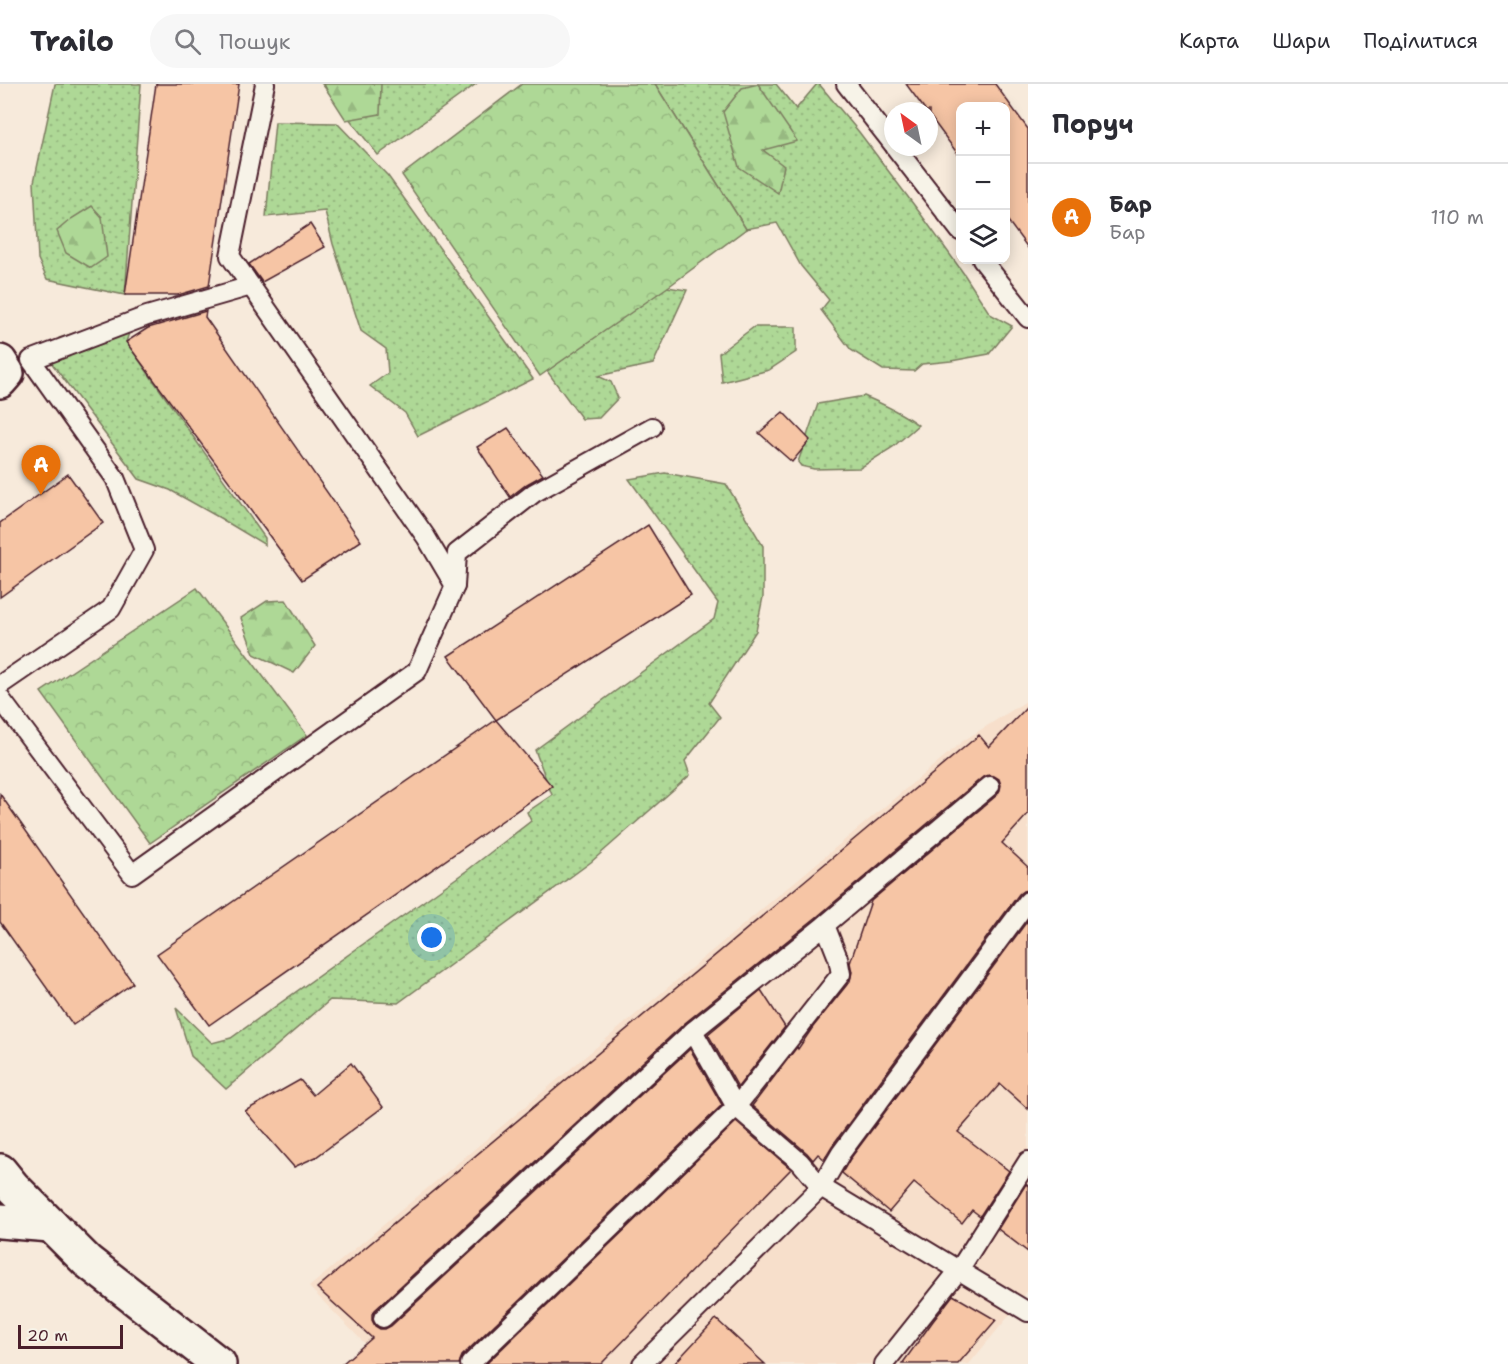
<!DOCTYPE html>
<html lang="uk">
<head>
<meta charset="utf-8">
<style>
	:root { --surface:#fff; --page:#f7f7f7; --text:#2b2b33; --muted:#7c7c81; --line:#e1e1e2; --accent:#4a1f2b }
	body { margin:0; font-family:"Shantell Sans",sans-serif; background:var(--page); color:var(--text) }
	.controls { position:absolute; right:18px; top:18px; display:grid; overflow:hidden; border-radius:12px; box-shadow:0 3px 15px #0003 }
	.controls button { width:54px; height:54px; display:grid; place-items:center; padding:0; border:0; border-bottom:2px solid var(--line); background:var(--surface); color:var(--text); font:30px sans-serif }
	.compass { position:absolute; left:884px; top:18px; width:54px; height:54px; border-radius:50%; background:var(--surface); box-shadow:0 3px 15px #0003; rotate:327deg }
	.scale { position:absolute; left:18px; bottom:15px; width:105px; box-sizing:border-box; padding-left:6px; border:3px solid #4a1f2b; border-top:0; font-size:16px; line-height:21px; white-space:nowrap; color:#4a1f2b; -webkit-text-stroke:4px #f7f3e8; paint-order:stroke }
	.you { position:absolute; left:432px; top:854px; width:21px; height:21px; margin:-15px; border:4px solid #fff; border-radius:50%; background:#1a73e8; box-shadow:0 0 0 9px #1a73e833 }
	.badge { display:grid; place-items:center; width:39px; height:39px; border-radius:50%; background:var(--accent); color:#fff; font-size:20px; font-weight:700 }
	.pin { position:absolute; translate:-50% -50px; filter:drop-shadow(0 2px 3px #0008) }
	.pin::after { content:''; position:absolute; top:32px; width:21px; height:18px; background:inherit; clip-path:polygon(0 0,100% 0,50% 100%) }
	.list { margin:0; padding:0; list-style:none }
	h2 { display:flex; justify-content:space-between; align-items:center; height:78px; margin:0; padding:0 24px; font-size:26px }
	h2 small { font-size:20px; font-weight:400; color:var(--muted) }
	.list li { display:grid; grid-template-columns:39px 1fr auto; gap:18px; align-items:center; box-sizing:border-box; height:108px; padding:0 24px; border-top:2px solid var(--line) }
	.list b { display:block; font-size:22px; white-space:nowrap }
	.list p { margin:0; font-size:20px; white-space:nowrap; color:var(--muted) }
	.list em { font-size:20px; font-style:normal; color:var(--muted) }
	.icon { flex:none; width:33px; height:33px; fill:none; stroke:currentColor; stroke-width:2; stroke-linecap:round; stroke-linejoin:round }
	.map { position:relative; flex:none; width:1028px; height:1280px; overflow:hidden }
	header { display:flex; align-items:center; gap:36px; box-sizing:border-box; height:84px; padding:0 30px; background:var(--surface); border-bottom:2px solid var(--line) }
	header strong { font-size:28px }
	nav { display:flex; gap:33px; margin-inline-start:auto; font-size:21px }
	.search { width:420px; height:54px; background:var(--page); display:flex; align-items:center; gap:15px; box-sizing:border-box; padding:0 21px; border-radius:33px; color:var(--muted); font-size:22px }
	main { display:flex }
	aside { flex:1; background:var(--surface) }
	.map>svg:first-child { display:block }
	.built { fill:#f7dfcb }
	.grass { fill:url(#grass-dots); stroke:#7c7c60; stroke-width:1.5 }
	.forest { fill:url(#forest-firs); stroke:#7c7c60; stroke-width:1.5 }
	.park { fill:url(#park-crowns); stroke:#7c7c60; stroke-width:1.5 }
	.building { fill:#f6c5a5; stroke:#4a1f2b; stroke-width:1.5 }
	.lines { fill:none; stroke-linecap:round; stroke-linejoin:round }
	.service-casing { stroke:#4a1f2b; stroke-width:22 }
	.minor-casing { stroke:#4a1f2b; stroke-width:38 }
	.service { stroke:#f7f3e8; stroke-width:18 }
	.minor { stroke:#f7f3e8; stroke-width:33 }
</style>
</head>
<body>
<header>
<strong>Trailo</strong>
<div class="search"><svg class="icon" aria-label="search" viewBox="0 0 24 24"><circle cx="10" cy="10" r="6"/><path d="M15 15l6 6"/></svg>Пошук</div>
<nav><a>Карта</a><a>Шари</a><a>Поділитися</a></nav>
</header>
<main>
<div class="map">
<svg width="1028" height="1280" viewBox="0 0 1028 1280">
	<defs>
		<pattern id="grass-dots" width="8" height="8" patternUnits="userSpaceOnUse" patternTransform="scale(1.5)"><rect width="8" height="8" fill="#aed896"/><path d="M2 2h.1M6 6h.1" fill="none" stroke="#97b981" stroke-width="1.8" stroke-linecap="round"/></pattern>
		<pattern id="forest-firs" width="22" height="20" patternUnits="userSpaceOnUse" patternTransform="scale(1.5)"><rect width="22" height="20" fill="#aed896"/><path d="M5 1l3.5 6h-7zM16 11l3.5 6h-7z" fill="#97b981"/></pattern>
		<pattern id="park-crowns" width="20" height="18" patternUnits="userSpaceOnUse" patternTransform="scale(1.5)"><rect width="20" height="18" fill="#aed896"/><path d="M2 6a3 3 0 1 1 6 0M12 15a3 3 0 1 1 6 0" fill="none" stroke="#97b981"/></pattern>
	</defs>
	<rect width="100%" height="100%" fill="#f7eadb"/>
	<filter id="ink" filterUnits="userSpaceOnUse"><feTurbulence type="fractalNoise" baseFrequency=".0167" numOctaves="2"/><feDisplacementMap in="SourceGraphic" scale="12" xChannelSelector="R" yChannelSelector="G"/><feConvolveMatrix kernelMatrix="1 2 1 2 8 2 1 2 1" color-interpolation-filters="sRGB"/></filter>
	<g filter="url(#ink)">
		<path class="built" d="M 1028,616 L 1028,1206 L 1018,1221 L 969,1280 L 385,1280 L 309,1203 L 756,830 L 963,657 Z"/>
		<g class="grass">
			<path d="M 55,0 L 141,0 L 125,211 L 47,195 L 38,175 L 34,98 Z"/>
			<path d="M 322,0 L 476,0 L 378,71 Z"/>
			<path d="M 655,0 L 776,0 L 796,25 L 817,0 L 819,0 L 859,48 L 920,129 L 964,190 L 990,230 L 1012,242 L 989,270 L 951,277 L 922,280 L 914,287 L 883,286 L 851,266 L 821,226 L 829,216 L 801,182 L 777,139 L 746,145 Z"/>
			<path d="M 275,38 L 337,39 L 388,92 L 533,295 L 418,352 L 405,329 L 370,302 L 388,289 L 386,265 L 361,247 L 333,160 L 325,127 L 266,133 Z"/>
			<path d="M 667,203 L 687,206 L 653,280 L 598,292 L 611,298 L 618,314 L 599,334 L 582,335 L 547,287 Z"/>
			<path d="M 136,228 L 126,258 L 265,454 L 265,461 L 220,434 L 170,406 L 139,395 L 50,277 L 59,254 Z"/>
			<path d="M 754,243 L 796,243 L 796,268 L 769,286 L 722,298 L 719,269 Z"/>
			<path d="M 864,312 C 883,320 901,328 918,341 L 893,363 L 860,384 L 814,385 L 801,382 L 798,378 L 818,320 Z"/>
			<path d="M 665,389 L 726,400 L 763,462 L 763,513 L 756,547 L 709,619 L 720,633 L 685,677 L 690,691 L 591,778 L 398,919 L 330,916 L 226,1005 L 191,972 L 176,924 L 212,959 L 231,954 L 469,785 L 531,737 L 527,728 L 552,711 L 535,666 L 714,535 L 718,519 L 629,395 Z"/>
		</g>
		<g class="forest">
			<path d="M 324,0 L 381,0 L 380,30 L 346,36 L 328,8 Z"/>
			<path d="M 758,0 L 797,57 L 763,66 L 784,82 L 778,109 L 739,83 L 723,28 L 742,4 Z"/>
			<path d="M 92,122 L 102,133 L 107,173 L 91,184 L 66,169 L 57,147 L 71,135 Z"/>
			<path d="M 286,516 L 315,562 L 294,589 L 254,570 L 241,534 L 267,517 Z"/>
		</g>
		<g class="park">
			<path d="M 522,0 L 655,0 L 746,145 L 672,200 L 540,292 L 402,91 Z"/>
			<path d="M 197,504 L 307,651 L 150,759 L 41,608 Z"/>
		</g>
		<g class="building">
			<path d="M 156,0 L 239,0 L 209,202 L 178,211 L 125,211 Z"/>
			<path d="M 906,0 L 995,0 L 1028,45 L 1028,164 L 1005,133 L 1005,22 L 960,22 L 960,73 L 929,31 L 929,27 L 926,27 Z"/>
			<path d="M 310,140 L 325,163 L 262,198 L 249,180 Z"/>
			<path d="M 206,227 L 205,233 L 361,457 L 302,496 L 126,258 L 148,244 Z"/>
			<path d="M 783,328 L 810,356 L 792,378 L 759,349 Z"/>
			<path d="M 508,344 L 543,391 L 527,400 L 510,413 L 477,363 Z"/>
			<path d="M 68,390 L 103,439 L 0,513 L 0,439 Z"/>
			<path d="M 648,441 L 691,511 L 496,636 L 448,572 Z"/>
			<path d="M 1028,622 L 1028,730 L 1002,759 L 1028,783 L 1028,806 L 1023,807 L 1019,810 L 832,1062 L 824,1075 L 818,1070 L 813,1076 L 807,1069 L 752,1022 L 797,963 L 798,965 L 813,943 L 850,897 L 852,888 L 850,879 L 871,817 L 997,711 L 1000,706 L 1001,701 L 999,695 L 994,692 L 989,691 L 983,693 L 818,832 L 685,939 L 375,1226 L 372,1230 L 372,1236 L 375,1242 L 380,1245 L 385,1245 L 391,1242 L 690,965 L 722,1021 L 462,1272 L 459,1280 L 342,1280 L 372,1254 L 317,1204 L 979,651 L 989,663 Z"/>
			<path d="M 496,636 L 552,702 L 209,941 L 157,870 Z"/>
			<path d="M 0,710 L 133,899 L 73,941 L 0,838 Z"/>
			<path d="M 1028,836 L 1028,1025 L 1000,1000 L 958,1048 L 1009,1087 L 980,1132 L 972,1126 L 962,1139 L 914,1099 L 889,1128 L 842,1089 L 850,1075 Z"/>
			<path d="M 761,906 L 785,943 L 738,1003 L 708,950 Z"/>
			<path d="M 351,979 L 383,1023 L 316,1073 L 294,1083 L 245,1027 L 300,996 L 313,1011 Z"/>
			<path d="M 736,1038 L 791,1085 L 601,1280 L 486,1280 Z"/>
			<path d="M 1026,1100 L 1028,1102 L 1028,1168 L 998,1145 Z"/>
			<path d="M 953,1211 L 996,1236 L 958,1280 L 902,1280 L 933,1237 Z"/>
			<path d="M 716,1235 L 765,1280 L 674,1280 Z"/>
		</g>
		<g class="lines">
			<defs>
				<g id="service">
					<path d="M 846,0 L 893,60"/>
					<path d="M 895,63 L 960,147"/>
					<path d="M 982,176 L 1028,234"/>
					<path d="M 455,502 L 457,469 L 534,409 L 652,343"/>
					<path d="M 0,601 L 111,525 L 144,466 L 115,394 L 31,276 L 147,232 L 251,202"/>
					<path d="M 0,614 L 132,790 L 417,587 L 455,502 L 426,453 L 230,172 L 265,0"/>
					<path d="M 693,947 L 736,1023 L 800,1078 L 821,1103 L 1028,1228"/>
					<path d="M 383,1234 L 693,947 L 825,841 L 990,702"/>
					<path d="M 470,1280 L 736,1023 L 841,890 L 838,874 L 825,841"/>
					<path d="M 642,1280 L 821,1103 L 841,1069 L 1028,817"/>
					<path d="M 884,1280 L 959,1186 L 1028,1077"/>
				</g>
				<g id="minor">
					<path d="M 0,278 L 7,289 L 0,297"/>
					<path d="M 0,1087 L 13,1103 L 87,1177 L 219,1280"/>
					<path d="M 0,1137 L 51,1141"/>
				</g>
			</defs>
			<use href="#service" class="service-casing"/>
			<use href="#minor" class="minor-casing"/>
			<use href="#service" class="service"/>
			<use href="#minor" class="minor"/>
		</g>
	</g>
</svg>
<div class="controls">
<button>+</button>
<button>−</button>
<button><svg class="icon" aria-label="layers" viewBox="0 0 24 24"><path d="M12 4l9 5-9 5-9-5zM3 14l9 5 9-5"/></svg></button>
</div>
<svg class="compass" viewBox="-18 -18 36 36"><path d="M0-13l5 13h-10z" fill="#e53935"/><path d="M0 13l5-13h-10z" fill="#7c7c81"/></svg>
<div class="scale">20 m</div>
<div class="you"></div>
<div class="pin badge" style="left:41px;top:411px;background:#e8710a">A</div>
</div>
<aside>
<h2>Поруч<small></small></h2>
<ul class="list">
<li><span class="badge" style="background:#e8710a">A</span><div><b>Бар</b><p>Бар</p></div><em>110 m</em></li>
</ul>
</aside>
</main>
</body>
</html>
